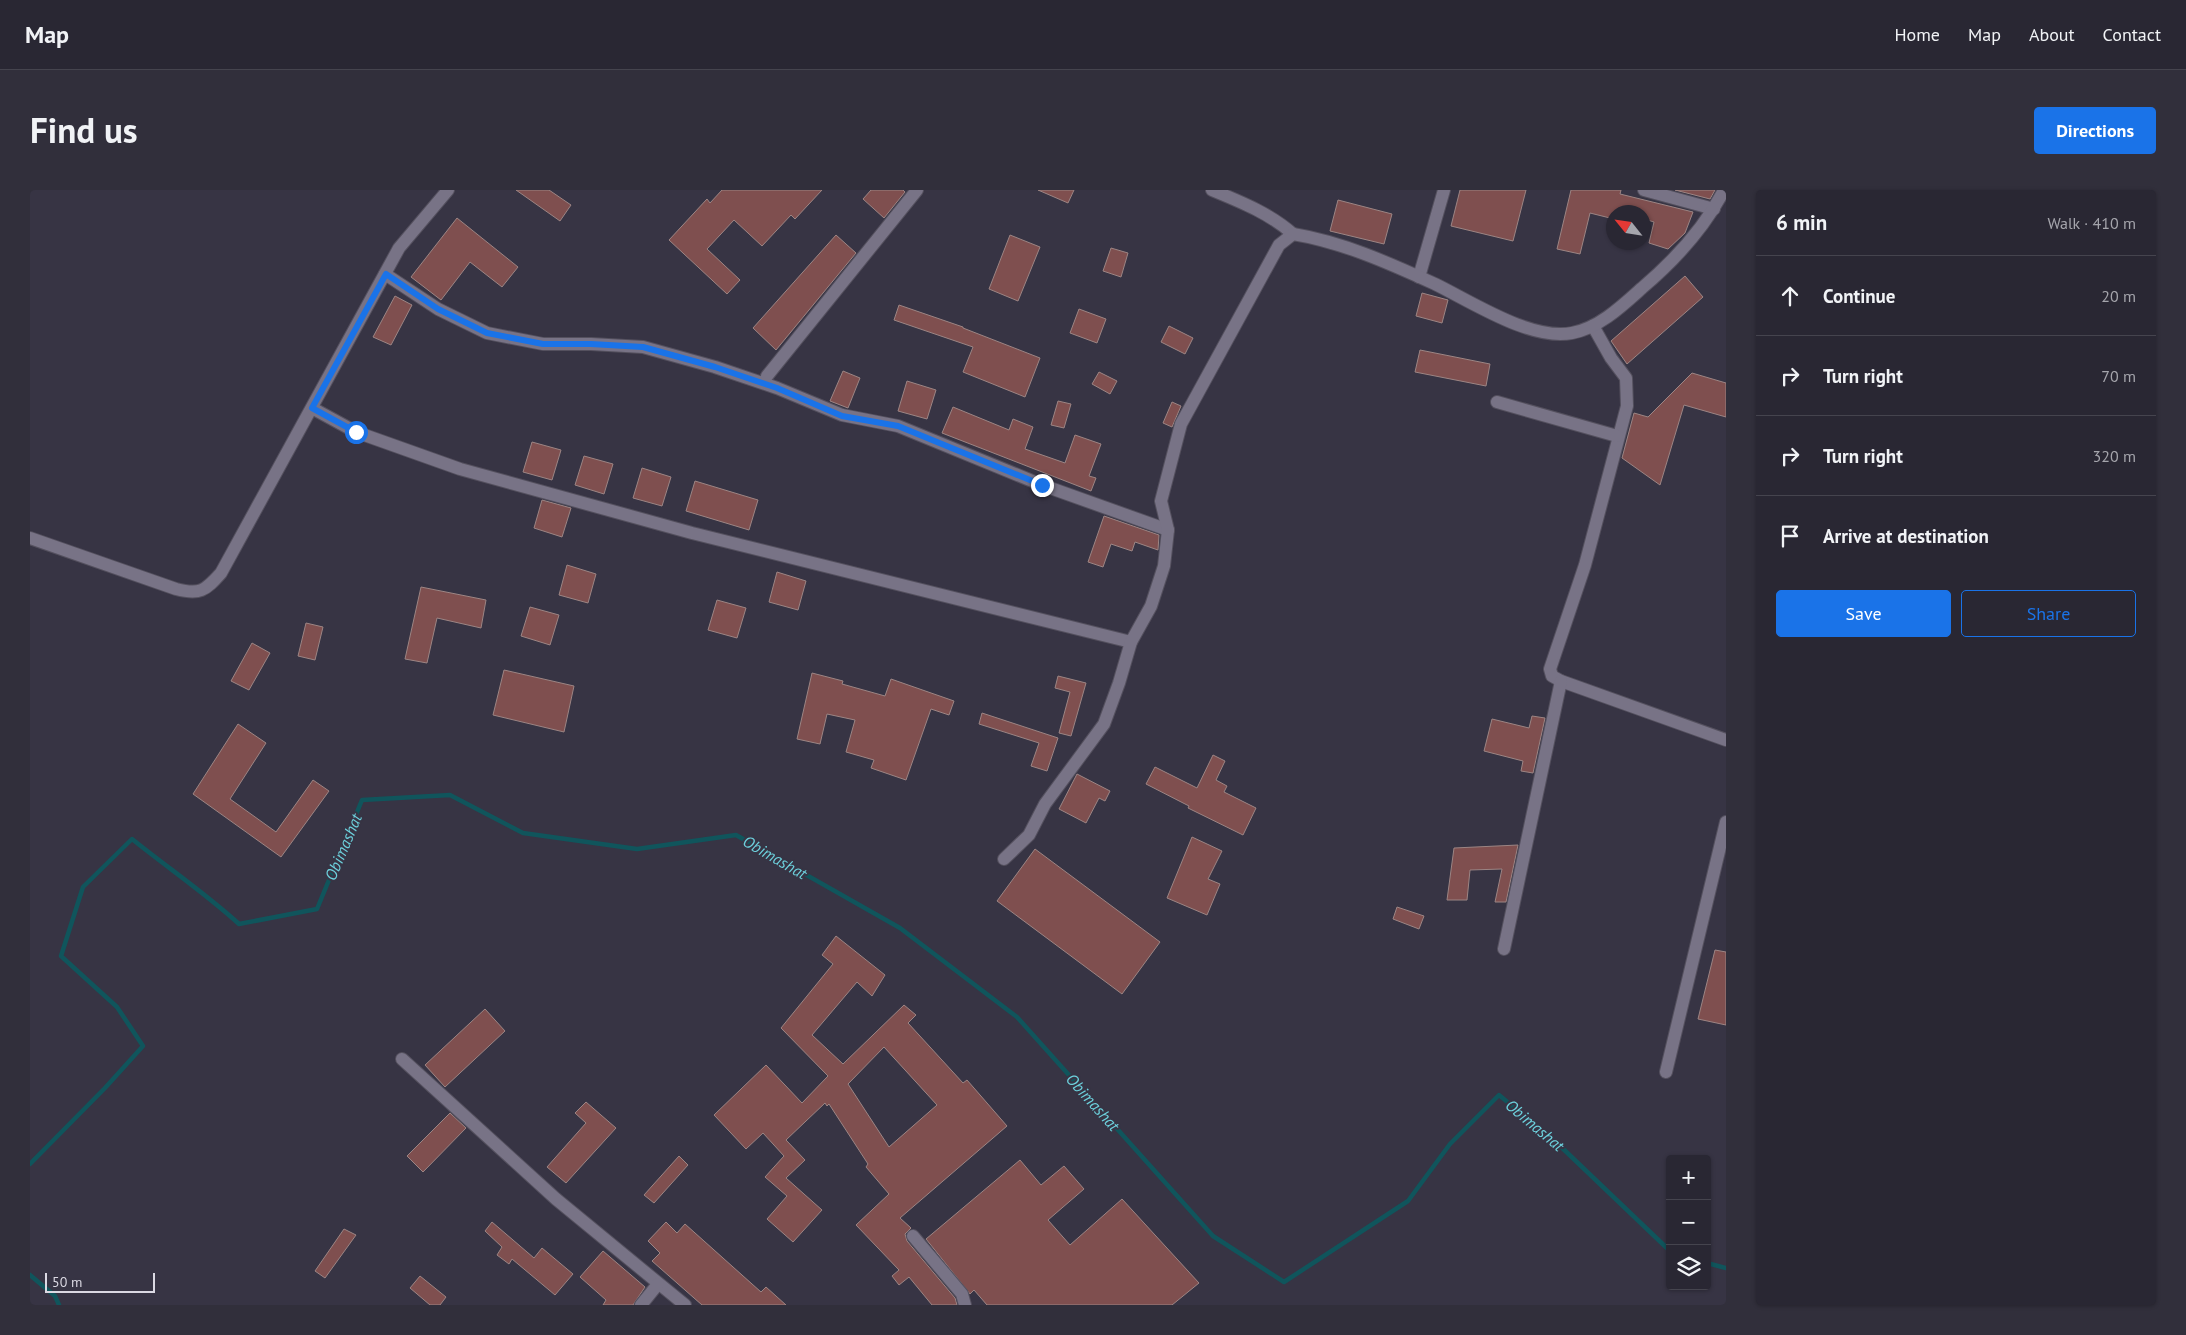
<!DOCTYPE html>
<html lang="en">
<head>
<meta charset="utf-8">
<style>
	:root { --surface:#292733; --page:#312f3b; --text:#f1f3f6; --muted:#a5a5ac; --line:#45444e; --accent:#1a73e8 }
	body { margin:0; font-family:"PT Sans",sans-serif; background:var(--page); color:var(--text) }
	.controls { position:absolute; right:15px; bottom:15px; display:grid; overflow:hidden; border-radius:5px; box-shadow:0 1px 4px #0004 }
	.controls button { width:45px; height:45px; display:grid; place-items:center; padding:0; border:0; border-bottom:1px solid var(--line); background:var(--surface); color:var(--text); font:25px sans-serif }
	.compass { position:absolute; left:1576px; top:15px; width:45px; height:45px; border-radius:50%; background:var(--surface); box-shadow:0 1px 4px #0004; rotate:300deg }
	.scale { position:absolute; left:15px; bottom:12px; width:110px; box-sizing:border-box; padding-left:5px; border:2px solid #dbd9e3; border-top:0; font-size:14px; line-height:18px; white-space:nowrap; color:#dbd9e3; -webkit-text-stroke:4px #373444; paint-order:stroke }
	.stop { position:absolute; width:15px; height:15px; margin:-11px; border:4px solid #1a73e8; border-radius:50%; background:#fff }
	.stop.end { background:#1a73e8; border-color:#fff; box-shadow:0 1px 5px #0008 }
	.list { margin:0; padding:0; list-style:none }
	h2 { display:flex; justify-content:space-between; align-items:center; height:65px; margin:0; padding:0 20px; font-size:21px }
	h2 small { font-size:16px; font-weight:400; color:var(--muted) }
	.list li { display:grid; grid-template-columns:32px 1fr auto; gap:15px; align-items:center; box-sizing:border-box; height:80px; padding:0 20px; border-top:1px solid var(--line) }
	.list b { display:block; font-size:19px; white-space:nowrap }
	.list em { font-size:16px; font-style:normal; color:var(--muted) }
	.actions { display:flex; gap:10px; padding:15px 20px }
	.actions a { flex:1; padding:11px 0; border:1px solid var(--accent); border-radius:5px; text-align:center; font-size:18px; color:var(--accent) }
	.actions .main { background:var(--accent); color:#fff }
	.icon { flex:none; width:28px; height:28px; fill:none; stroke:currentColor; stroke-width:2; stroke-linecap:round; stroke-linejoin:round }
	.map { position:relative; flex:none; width:1696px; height:1115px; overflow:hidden; border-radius:5px }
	header { display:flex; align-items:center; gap:30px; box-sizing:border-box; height:70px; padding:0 25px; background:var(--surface); border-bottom:1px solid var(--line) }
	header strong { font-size:24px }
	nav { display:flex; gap:28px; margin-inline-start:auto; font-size:18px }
	.intro { display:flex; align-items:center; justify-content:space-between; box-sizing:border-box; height:120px; padding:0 30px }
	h1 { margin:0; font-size:35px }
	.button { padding:12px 22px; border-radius:5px; background:var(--accent); color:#fff; font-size:18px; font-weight:700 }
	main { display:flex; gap:30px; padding:0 30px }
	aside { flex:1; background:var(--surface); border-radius:5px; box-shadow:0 1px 4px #0004 }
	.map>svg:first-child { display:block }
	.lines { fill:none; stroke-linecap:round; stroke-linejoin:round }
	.stream { stroke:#10555c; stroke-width:4.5 }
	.building { fill:#7f4f4f; stroke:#9c8584; fill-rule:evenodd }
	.street-casing { stroke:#54505e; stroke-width:14 }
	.street { stroke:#787386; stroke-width:12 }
	.route { stroke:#1a73e8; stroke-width:6 }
	.labels { text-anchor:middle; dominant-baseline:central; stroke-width:4; stroke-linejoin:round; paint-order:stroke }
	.water-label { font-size:16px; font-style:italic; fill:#6dd1dd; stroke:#373444 }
</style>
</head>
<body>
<header>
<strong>Map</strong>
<nav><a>Home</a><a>Map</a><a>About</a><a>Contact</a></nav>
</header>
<div class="intro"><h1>Find us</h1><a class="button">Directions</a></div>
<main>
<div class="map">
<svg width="1696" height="1115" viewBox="0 0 1696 1115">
	<rect width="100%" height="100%" fill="#373444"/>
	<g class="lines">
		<g class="stream">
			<path d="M 0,974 L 75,898 L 113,856 L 87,817 L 31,766 L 53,697 L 102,649 C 138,678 175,703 209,734 L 287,719 L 332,610 L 420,605 L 493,643 L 607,659 L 706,645 L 870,738 L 987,827 L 1183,1046 L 1254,1092 L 1378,1011 L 1420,954 L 1469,905 L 1527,953 L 1640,1061"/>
			<path d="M 1677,1073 L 1696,1078"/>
			<path d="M 0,1085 L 25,1106 L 29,1115"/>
		</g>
	</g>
	<g class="building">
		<path d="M 486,0 L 519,0 L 541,15 L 530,31 Z"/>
		<path d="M 692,0 L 792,0 L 765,29 L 761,25 L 732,56 L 704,30 L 677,59 L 710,90 L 697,104 L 639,50 L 677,9 L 680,13 Z"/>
		<path d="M 841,0 L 873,0 L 875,2 L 854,28 L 833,9 Z"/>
		<path d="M 1008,0 L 1044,0 L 1038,13 Z"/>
		<path d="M 1430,0 L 1496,0 L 1483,51 L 1421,36 Z"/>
		<path d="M 1541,0 L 1591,0 L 1590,4 L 1663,22 L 1655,43 L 1638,59 L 1619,53 L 1624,32 L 1614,29 L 1614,22 L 1584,22 L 1584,29 L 1560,23 L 1550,64 L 1527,59 Z"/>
		<path d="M 1645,0 L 1685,0 L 1680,9 Z"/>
		<path d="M 1308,10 L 1362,24 L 1354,54 L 1300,41 Z"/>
		<path d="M 427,28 L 488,77 L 472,97 L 440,72 L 411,110 L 381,87 Z"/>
		<path d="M 806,45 L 826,63 L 746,160 L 723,138 Z"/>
		<path d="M 980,45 L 1010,57 L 988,111 L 959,99 Z"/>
		<path d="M 1081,58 L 1098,63 L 1091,87 L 1073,81 Z"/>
		<path d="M 1655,86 L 1673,107 L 1597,174 L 1581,151 Z"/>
		<path d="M 1392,103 L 1418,110 L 1412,133 L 1386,126 Z"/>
		<path d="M 365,106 L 382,115 L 361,155 L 343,147 Z"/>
		<path d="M 869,115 L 933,137 L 933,138 L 1010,168 L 995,207 L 933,182 L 943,157 L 864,130 Z"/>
		<path d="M 1049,119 L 1076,129 L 1067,153 L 1040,143 Z"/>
		<path d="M 1139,136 L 1163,148 L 1155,164 L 1131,152 Z"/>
		<path d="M 1390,160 L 1460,174 L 1456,196 L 1385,182 Z"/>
		<path d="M 813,181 L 830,188 L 818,218 L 800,211 Z"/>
		<path d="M 1069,182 L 1087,191 L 1080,204 L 1062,194 Z"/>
		<path d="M 1662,183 L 1696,193 L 1696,227 L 1654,215 L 1630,295 L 1592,268 L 1604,223 L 1618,227 Z"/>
		<path d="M 877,191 L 906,200 L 897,229 L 868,221 Z"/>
		<path d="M 1028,211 L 1041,214 L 1034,238 L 1021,235 Z"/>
		<path d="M 1142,212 L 1151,216 L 1142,237 L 1133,233 Z"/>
		<path d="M 923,217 L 979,240 L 983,229 L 1003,237 L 995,259 L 1035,273 L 1045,245 L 1071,254 L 1059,286 L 1066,288 L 1061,301 L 912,243 Z"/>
		<path d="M 502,252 L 531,260 L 522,290 L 493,282 Z"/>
		<path d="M 554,266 L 583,274 L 574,304 L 545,295 Z"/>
		<path d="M 612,278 L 641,287 L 632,316 L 603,308 Z"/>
		<path d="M 665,291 L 728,310 L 719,340 L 656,321 Z"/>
		<path d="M 512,310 L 541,318 L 532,347 L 504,338 Z"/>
		<path d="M 1074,326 L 1129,345 L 1128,360 L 1105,352 L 1102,361 L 1081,354 L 1073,377 L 1058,372 Z"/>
		<path d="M 537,375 L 566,384 L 558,413 L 529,405 Z"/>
		<path d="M 747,382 L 776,391 L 768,420 L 739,412 Z"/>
		<path d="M 391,397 L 456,410 L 451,438 L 407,428 L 397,473 L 375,469 Z"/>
		<path d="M 687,410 L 716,418 L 707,448 L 678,440 Z"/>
		<path d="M 500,417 L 529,425 L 520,455 L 491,446 Z"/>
		<path d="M 276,433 L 293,437 L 285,470 L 268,466 Z"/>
		<path d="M 222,453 L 240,463 L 219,500 L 201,491 Z"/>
		<path d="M 474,480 L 544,496 L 534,542 L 463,525 Z"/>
		<path d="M 782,483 L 813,491 L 812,494 L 855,506 L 861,489 L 924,511 L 919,525 L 901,519 L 876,590 L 841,578 L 844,570 L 816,562 L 825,530 L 797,524 L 790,554 L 767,549 Z"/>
		<path d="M 1028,486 L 1056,493 L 1041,546 L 1029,543 L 1040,502 L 1025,498 Z"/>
		<path d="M 952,523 L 1028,548 L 1017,581 L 1001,576 L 1009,553 L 949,534 Z"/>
		<path d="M 1502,526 L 1515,528 L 1503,583 L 1491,581 L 1493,571 L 1454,561 L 1462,529 L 1499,538 Z"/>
		<path d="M 208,534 L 236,553 L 200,609 L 246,642 L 283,590 L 299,601 L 251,667 L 163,604 Z"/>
		<path d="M 1183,565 L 1195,571 L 1186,590 L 1197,596 L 1194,602 L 1226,618 L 1213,645 L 1158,618 L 1159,616 L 1116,594 L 1125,577 L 1167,598 Z"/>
		<path d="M 1047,584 L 1080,601 L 1075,611 L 1069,608 L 1056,633 L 1029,619 Z"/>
		<path d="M 1162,647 L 1192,661 L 1178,689 L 1190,694 L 1177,725 L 1137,708 Z"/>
		<path d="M 1488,655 L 1476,712 L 1465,712 L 1472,679 L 1440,680 L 1437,710 L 1417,710 L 1424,658 Z"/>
		<path d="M 1005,659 L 1130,752 L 1092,804 L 967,711 Z"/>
		<path d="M 1367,717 L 1394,726 L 1389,739 L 1363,729 Z"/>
		<path d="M 806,746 L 855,785 L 842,806 L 827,792 L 782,845 L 813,874 L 874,815 L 886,825 L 878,833 L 933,893 L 937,890 L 977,936 L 870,1028 L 881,1038 L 875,1044 L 877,1051 L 925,1108 L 927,1115 L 902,1115 L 879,1087 L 869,1095 L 862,1086 L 869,1080 L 826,1035 L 859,1004 L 836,977 L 838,974 L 799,914 L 797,916 L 795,913 L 756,950 L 775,970 L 756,988 L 792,1020 L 763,1052 L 737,1029 L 757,1006 L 735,987 L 754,966 L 733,943 L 716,959 L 684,925 L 736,875 L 772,913 L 798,886 L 751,838 L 803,774 L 792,765 ZM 854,857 L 907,915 L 859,957 L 818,894 Z"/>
		<path d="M 1685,760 L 1696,762 L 1696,835 L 1668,829 Z"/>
		<path d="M 455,819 L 475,841 L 415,897 L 395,875 Z"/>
		<path d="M 556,912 L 586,938 L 536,993 L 517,977 L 556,933 L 545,923 Z"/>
		<path d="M 420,923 L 436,938 L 393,982 L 377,966 Z"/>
		<path d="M 649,966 L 658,975 L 624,1013 L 614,1005 Z"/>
		<path d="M 990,970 L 1011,995 L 1034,976 L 1054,999 L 1018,1030 L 1040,1055 L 1092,1009 L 1169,1093 L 1142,1115 L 957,1115 L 944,1100 L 940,1104 L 896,1049 Z"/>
		<path d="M 462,1032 L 504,1068 L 512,1058 L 543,1084 L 525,1105 L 482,1069 L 479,1074 L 467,1065 L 472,1057 L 455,1041 Z"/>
		<path d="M 636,1032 L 647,1043 L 655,1034 L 731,1102 L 736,1097 L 756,1115 L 672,1115 L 622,1071 L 630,1063 L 618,1051 Z"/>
		<path d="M 314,1039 L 326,1045 L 295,1088 L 285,1081 Z"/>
		<path d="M 573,1061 L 615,1097 L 603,1115 L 573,1115 L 576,1110 L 550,1087 Z"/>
		<path d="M 390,1086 L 416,1107 L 410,1115 L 400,1115 L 380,1098 Z"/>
	</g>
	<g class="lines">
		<defs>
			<g id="street">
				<path d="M 1182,0 C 1211,12 1239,23 1263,44"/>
				<path d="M 1614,0 L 1684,19"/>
				<path d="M 355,84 L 408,119 L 457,143 L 513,154 L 561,154 L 613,157 L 685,177 L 747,198 L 812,225 L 868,236 L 1012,295 L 1138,340"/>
				<path d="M 1389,87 L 1414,0"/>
				<path d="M 1563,136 L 1581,168 L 1596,188 L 1597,216 L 1555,375 L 1520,479 L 1522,486 L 1531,491 L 1696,550"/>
				<path d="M 737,186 L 887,0"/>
				<path d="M 1467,212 L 1587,246"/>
				<path d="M 282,218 L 326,242 L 430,279 L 662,343 L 1101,452"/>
				<path d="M 0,348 L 146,399 C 170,405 175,401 191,383 L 369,58 L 418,0"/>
				<path d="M 974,669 L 999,645 L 1015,614 L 1074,534 L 1089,493 L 1101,452 L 1121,416 L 1134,376 L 1138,340 L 1131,311 L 1151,234 L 1249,55 L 1263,44 C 1312,52 1359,73 1405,94 C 1442,112 1501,151 1542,143 C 1569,138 1592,116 1612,98 C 1645,70 1674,39 1694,0"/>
				<path d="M 1474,759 L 1531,491"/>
				<path d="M 372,869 L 526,1009 L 655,1115"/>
				<path d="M 1636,882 L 1696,632"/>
				<path d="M 883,1046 L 932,1104 L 935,1115"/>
				<path d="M 611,1115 L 628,1094"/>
			</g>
		</defs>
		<use href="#street" class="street-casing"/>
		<use href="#street" class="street"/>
	</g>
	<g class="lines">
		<path class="route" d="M 326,242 L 282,218 L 356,84 L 408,119 L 457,143 L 513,154 L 561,154 L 613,157 L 685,177 L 747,198 L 812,226 L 868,236 L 1012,295"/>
	</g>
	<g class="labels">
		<g class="water-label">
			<text transform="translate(313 657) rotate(-67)">Obimashat</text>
			<text transform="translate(745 667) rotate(30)">Obimashat</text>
			<text transform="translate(1063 912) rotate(48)">Obimashat</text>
			<text transform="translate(1505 935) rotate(40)">Obimashat</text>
		</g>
	</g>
</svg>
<div class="controls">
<button>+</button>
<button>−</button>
<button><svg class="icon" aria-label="layers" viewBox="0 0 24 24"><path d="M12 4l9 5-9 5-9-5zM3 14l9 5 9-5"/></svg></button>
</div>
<svg class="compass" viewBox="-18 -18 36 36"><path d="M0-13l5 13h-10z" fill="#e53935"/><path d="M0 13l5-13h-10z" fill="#a5a5ac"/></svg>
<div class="scale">50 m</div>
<div class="stop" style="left:326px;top:242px"></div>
<div class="stop end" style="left:1012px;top:295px"></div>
</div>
<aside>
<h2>6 min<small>Walk · 410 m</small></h2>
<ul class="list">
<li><svg class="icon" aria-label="ahead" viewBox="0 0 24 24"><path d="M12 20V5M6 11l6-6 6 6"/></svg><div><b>Continue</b></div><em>20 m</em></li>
<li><svg class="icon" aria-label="right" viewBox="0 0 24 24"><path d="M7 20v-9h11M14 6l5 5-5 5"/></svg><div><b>Turn right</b></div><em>70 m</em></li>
<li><svg class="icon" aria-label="right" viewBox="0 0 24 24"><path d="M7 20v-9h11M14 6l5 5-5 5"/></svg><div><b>Turn right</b></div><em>320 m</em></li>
<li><svg class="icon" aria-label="arrive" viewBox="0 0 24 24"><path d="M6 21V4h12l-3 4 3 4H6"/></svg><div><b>Arrive at destination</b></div></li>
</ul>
<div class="actions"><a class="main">Save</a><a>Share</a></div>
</aside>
</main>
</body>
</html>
